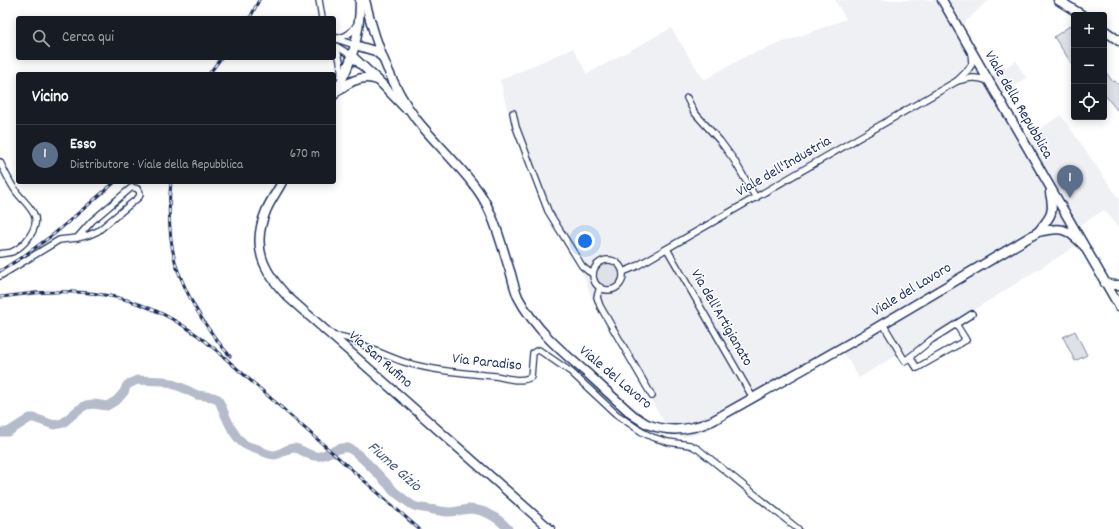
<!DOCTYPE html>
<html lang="it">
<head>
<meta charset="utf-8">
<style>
	:root { --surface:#171b24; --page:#20242c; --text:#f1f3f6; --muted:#9ea1a6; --line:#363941; --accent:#d1495b }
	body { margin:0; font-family:Dekko,sans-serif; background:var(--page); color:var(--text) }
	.controls { position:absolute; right:12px; top:12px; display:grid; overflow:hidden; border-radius:4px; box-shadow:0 2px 10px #0003 }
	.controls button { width:36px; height:36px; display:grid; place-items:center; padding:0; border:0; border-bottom:1px solid var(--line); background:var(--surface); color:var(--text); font:20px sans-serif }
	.you { position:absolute; left:585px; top:241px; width:14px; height:14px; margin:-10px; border:3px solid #fff; border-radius:50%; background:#1a73e8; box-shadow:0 0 0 6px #1a73e833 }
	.badge { display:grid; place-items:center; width:26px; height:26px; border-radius:50%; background:var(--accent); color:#fff; font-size:13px; font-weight:700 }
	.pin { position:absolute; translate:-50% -33px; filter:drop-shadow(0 1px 2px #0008) }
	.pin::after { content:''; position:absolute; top:21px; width:14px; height:12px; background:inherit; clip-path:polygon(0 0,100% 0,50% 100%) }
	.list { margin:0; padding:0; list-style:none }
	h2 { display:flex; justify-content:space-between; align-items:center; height:52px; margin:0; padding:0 16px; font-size:17px }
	h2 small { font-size:13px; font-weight:400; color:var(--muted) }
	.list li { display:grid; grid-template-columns:26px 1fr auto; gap:12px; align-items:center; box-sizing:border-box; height:60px; padding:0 16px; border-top:1px solid var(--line) }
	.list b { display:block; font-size:15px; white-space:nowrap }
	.list p { margin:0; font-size:13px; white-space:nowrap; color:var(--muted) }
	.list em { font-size:13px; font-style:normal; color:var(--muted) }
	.icon { flex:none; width:22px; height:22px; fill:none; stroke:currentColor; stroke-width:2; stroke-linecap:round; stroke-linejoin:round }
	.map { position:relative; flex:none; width:1119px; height:529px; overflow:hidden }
	.search { position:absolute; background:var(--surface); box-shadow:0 2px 10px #0003; left:16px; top:16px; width:320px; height:44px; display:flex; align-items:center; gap:10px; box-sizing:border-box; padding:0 14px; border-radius:4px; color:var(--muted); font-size:15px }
	.panel { position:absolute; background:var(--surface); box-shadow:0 2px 10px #0003; left:16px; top:72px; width:320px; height:112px; border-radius:4px }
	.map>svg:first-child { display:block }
	.built { fill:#eff0f4 }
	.green { fill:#dee1e7; stroke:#7c88a2 }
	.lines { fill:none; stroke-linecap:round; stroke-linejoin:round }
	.river { stroke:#b5bbca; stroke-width:9 }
	.street-casing { stroke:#1b2f5e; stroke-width:8 }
	.secondary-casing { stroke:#1b2f5e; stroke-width:11 }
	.street { stroke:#fff; stroke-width:5.5 }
	.secondary { stroke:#fff; stroke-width:8 }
	.rail-casing { stroke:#1b2f5e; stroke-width:3 }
	.rail { stroke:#fff; stroke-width:1.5; stroke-dasharray:4.5; stroke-linecap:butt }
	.labels { text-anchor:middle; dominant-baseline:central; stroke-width:3; stroke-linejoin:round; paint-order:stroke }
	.street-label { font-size:15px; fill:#1b2f5e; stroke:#fff }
	.water-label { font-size:16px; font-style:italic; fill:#49597e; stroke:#fff }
</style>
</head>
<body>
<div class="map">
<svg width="1119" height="529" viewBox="0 0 1119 529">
	<rect width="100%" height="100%" fill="#fff"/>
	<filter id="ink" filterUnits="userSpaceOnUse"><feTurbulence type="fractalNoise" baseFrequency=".025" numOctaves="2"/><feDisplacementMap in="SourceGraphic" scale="8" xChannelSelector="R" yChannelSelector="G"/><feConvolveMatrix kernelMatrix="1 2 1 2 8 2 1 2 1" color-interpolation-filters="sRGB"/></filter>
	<g filter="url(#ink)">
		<path class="built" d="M 835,0 L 990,0 L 985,3 L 960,27 L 988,77 L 1016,61 L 1026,78 L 1002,94 L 1025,139 L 1061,115 L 1119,199 L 1119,227 L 1104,210 L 1077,227 L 1084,241 L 972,311 L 900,358 L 897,355 L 859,378 L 843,352 L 716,426 L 699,434 L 685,437 L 672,436 L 592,299 L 583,274 L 546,215 L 512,129 L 500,80 L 573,48 L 587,74 L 671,28 L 704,80 L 746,56 L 846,19 Z"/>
		<g class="green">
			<path d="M 1071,25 L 1074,28 L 1074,62 L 1072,64 L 1054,37 Z"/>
			<path d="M 1104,70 L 1113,82 L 1115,81 L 1119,86 L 1119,109 L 1117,110 L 1104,94 Z"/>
			<circle cx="608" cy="275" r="12"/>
			<path d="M 1075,331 L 1087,355 L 1075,361 L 1063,337 Z"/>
		</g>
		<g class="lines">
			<path class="river" d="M 0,432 L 8,432 L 30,418 L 34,418 L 54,425 L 63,423 L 78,410 L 86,405 L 94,404 L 107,406 L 117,400 L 124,392 L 127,385 L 137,380 L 164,381 L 183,388 L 197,395 L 213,397 L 218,399 C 225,413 231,434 244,444 C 248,447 253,447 258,449 C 263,452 268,455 275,455 C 282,454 286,448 294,448 C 304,449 309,458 320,456 C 329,454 339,446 348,448 C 357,450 386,483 395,492 C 400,496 406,501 412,505 C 417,508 423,508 429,509 C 436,510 443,512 450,512 C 456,512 462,510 468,509 C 483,509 498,517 508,529"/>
			<defs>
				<g id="street">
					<path d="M 319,0 L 322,18"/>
					<path d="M 334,38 C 345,38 351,34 357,24"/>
					<path d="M 336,39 L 355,45"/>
					<path d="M 334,45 C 340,56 342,66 341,77"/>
					<path d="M 336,46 L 352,56"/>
					<path d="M 957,81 C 969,78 977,76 988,81"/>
					<path d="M 687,98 L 694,112 L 720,141 L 734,160 L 756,198"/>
					<path d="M 513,113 L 516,127 L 548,211 L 582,266 L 588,271 L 593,274"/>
					<path d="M 0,162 C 5,172 9,181 15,190 C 21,199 32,207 35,217 C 38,230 23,247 12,252 C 9,253 4,253 0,254"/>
					<path d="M 667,249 L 753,398"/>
					<circle cx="608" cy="275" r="15"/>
					<path d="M 623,272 L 635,267 L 957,81 L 968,70 L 972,64 L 971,52"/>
					<path d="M 0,276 L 59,240 L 77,238 L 89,235 L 98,231 L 139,197 C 142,191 137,187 131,188 L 92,221 L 77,238"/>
					<path d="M 600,287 L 597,297 L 600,306 L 652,396"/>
					<path d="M 883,324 L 905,361 L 910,357 L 917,368 L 966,340 L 956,324"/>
					<path d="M 332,336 C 347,336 356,341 369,348 C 381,353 392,358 404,362 C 433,371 465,373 495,376 C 507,378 520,383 531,377 L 533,353 L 536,351 L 539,350 L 571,372 L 616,414 L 642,432 L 652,437 L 668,442 L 690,445 L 698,449 L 798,529"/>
					<path d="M 910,357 L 931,340 L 972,314"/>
				</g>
				<g id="secondary">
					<path d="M 365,0 C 375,42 390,84 416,119 C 436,144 461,166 479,192 C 495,215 502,248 511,274 C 513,282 515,290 518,297 C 534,328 561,351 587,373 C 602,387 618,402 634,416 C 638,418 643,422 647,424 C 669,433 691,430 712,421 L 864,335 L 1038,232 C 1061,227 1066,227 1083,245"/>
					<path d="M 942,0 L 1119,306"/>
					<path d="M 1058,0 L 1082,15"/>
					<path d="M 1104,30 L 1119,41"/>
					<path d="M 355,45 L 375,51 L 381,56"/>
					<path d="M 352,56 L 379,81 L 405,108"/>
					<path d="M 339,90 C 350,81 363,74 377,80"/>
					<path d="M 334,95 C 352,63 360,37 360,0"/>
					<path d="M 282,182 C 277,192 270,201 266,211 C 251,247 263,271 288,297 L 550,529"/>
					<path d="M 1038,232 C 1050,217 1055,214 1050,193"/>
					<path d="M 1105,283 L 1114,285 L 1119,285"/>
				</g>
			</defs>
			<use href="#street" class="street-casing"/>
			<use href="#secondary" class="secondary-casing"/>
			<use href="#street" class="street"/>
			<use href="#secondary" class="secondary"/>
			<defs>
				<g id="rail">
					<path d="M 250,18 L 259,0"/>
					<path d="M 209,74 L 221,58"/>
					<path d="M 171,182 C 168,208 169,236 175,261 C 176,267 179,273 181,278 C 193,308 209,332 230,356"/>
					<path d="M 0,271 L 25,255 L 54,234 L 115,182"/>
					<path d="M 0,297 C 18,295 36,292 55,292 C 119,290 168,309 216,350 L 419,529"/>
				</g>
			</defs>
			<use href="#rail" class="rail-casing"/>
			<use href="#rail" class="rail"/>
		</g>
	</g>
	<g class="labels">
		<g class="street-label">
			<text transform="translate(1018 105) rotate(60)">Viale della Repubblica</text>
			<text transform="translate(784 167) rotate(-30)">Viale dell'Industria</text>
			<text transform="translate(912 290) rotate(-31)">Viale del Lavoro</text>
			<text transform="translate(721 318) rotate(60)">Via dell'Artigianato</text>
			<text transform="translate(380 360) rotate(41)">Via San Rufino</text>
			<text transform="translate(487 363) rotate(6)">Via Paradiso</text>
			<text transform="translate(615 378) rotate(40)">Viale del Lavoro</text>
		</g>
		<g class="water-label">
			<text transform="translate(394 467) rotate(42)">Fiume Gizio</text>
		</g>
	</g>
</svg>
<div class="controls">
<button>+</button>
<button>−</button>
<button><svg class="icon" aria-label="locate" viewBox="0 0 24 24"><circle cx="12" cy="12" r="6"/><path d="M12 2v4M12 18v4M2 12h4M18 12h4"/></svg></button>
</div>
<div class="you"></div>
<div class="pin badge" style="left:1070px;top:198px;background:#5c6f8a">1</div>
<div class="search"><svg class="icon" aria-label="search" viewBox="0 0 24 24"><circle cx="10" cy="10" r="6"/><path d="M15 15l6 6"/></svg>Cerca qui</div>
<section class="panel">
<h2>Vicino<small></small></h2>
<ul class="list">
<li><span class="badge" style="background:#5c6f8a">1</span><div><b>Esso</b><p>Distributore · Viale della Repubblica</p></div><em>670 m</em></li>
</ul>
</section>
</div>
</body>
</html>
